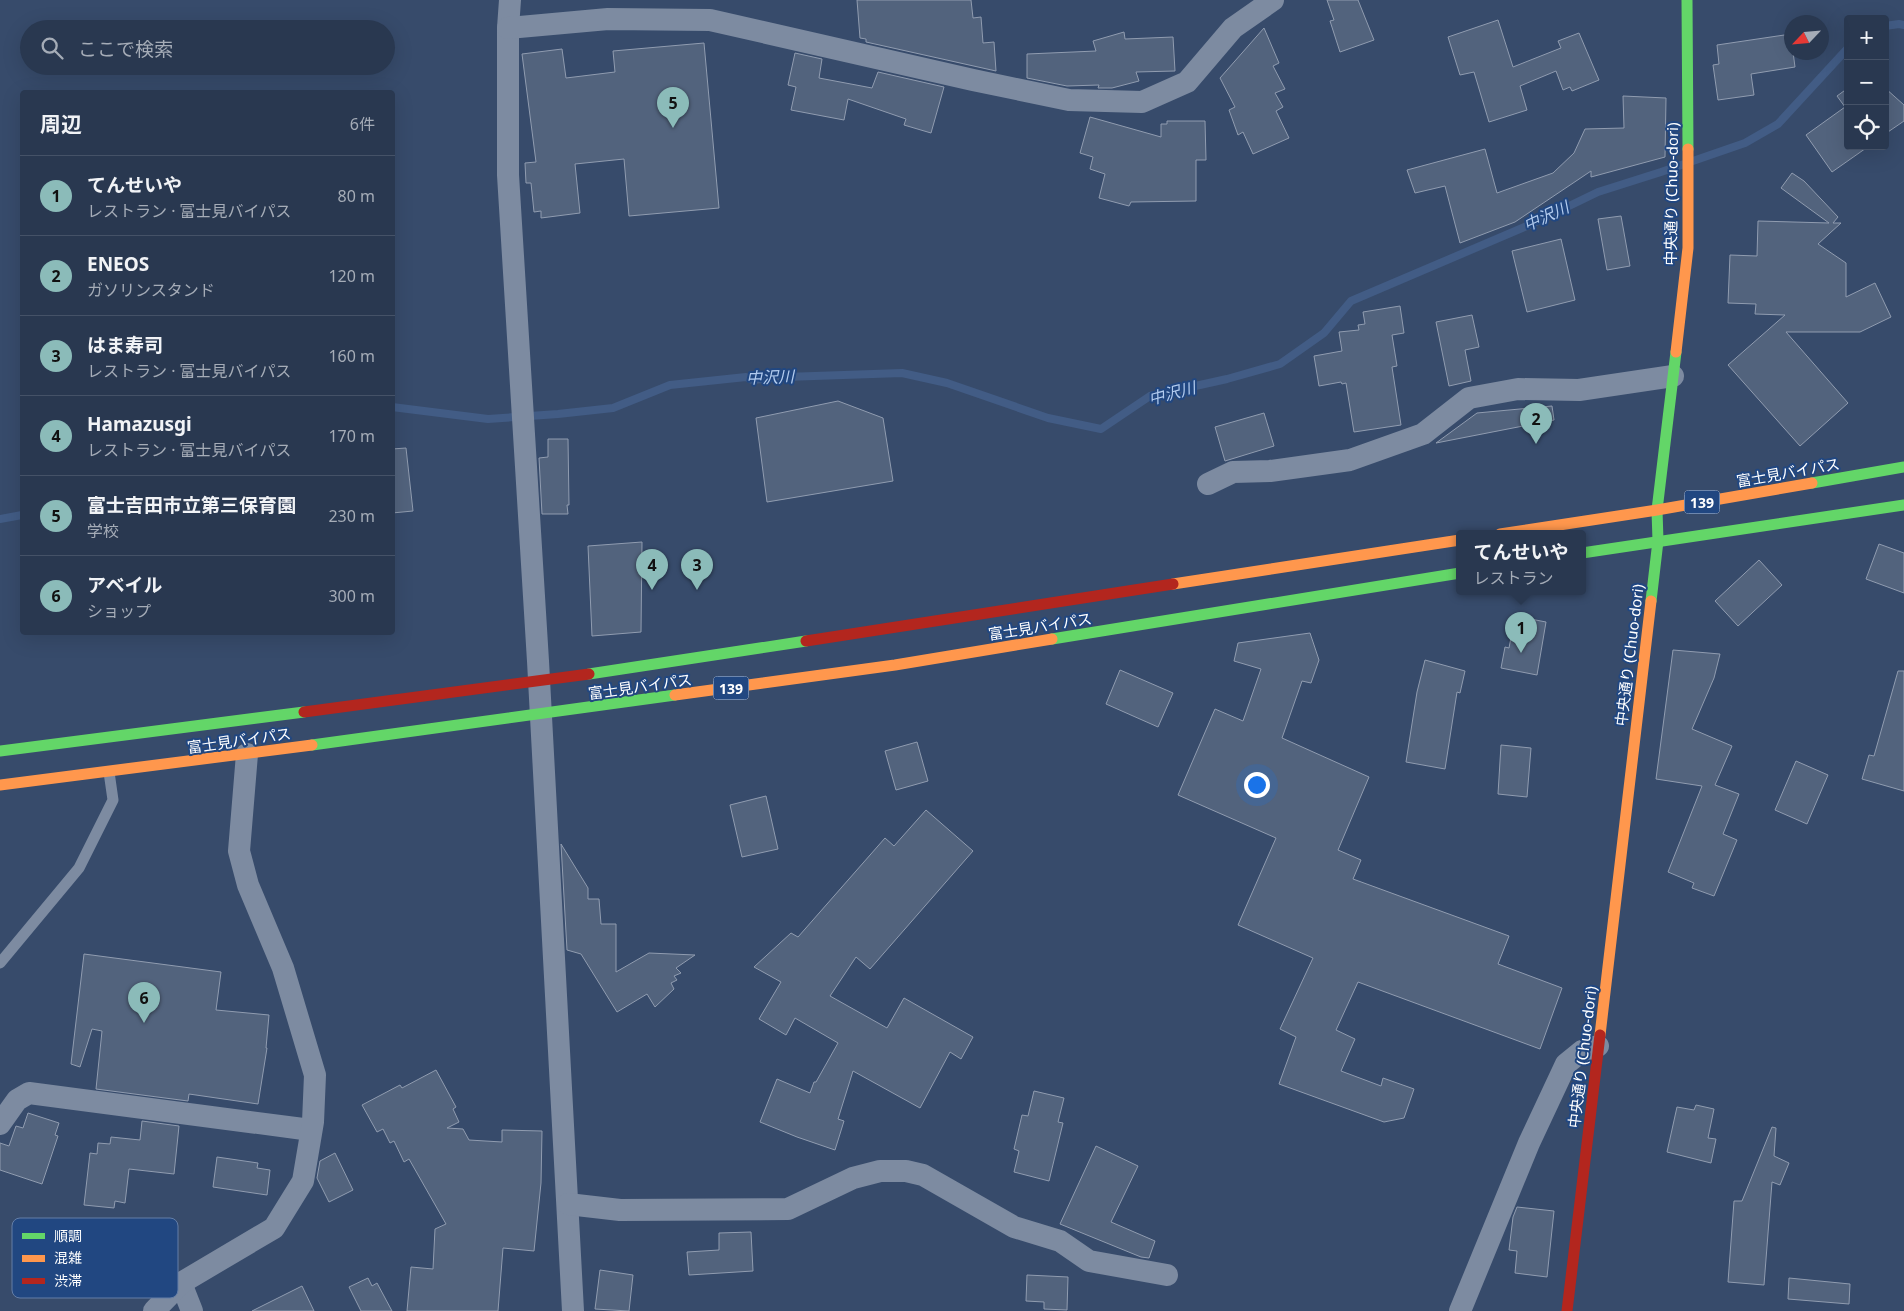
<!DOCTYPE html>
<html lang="ja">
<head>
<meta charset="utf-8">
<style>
	:root { --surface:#293850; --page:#35435a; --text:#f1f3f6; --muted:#a5acb7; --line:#455267; --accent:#8bbbb9 }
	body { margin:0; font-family:"Noto Sans","Noto Sans JP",sans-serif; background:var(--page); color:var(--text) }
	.controls { position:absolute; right:15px; top:15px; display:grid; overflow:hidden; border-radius:5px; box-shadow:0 5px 20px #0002 }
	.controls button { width:45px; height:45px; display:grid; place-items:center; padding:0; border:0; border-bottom:1px solid var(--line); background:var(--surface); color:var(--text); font:25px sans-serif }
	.compass { position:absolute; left:1784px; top:15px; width:45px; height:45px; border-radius:50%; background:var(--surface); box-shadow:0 5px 20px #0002; rotate:244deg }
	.you { position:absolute; left:1256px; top:784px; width:18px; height:18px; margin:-12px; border:4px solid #fff; border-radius:50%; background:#1a73e8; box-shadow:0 0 0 8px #1a73e833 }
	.badge { display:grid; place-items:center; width:32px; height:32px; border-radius:50%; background:var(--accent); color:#111; font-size:16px; font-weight:700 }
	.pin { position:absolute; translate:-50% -41px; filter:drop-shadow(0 1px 2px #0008) }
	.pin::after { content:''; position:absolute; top:26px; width:18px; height:15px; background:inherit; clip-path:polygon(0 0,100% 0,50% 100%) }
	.popup { position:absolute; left:1456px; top:530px; width:130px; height:65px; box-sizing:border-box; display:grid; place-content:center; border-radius:5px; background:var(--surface); filter:drop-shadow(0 1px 4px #0005); font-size:16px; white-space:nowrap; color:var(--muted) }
	.popup b { font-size:19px; color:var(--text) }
	.popup::after { content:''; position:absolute; left:50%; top:100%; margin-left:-10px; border:10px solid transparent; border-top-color:var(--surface) }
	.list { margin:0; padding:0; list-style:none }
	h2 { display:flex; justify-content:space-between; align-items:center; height:65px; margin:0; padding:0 20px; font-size:21px }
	h2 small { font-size:16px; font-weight:400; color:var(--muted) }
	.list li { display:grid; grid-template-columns:32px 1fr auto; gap:15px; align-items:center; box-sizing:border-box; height:80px; padding:0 20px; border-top:1px solid var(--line) }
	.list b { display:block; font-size:19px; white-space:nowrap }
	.list p { margin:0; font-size:16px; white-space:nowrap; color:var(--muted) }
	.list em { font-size:16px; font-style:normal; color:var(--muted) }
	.icon { flex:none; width:28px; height:28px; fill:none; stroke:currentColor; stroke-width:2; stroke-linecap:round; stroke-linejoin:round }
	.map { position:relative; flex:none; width:1904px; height:1311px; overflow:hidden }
	.search { position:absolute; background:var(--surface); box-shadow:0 5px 20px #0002; left:20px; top:20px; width:375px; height:55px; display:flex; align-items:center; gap:12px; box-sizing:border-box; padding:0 18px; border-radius:28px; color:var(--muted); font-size:19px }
	.panel { position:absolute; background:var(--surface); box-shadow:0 5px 20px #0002; left:20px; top:90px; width:375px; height:545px; border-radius:5px }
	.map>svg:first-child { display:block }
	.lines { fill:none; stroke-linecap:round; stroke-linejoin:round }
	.stream { stroke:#425c85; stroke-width:8 }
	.building { fill:#52637d; stroke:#909cb0 }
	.lane { stroke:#7d8ba1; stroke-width:11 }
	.street { stroke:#7d8ba1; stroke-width:22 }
	.fast { stroke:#63d668; stroke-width:11 }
	.slow { stroke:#ff974d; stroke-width:11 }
	.jam { stroke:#b3261e; stroke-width:11 }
	.labels { text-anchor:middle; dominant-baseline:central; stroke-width:4; stroke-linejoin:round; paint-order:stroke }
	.shield { fill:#214781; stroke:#bcc8d9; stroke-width:1 }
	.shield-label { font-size:14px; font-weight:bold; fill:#fff }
	.street-label { font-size:15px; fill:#fff; stroke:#214781 }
	.water-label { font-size:16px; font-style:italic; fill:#b3ccef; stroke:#214781 }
	.key { fill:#214781; stroke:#647ea7; stroke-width:1 }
	.key-label { font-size:14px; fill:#fff }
</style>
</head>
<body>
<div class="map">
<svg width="1904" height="1311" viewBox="0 0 1904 1311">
	<rect width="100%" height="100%" fill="#374b6b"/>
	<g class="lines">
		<g class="stream">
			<path d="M 1885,26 L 1899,24 L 1904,25"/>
			<path d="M 392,407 L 488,419 L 558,414 L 613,408 L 670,385 L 746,377 L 752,380 L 785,377 L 902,373 L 947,383 L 1048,418 L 1101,429 L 1150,396 L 1227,379 L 1280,364 L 1324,333 L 1351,301 L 1534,223 L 1598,192 L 1661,172 L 1745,143 L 1778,124 L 1848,48"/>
			<path d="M 0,519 L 22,515"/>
		</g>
	</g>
	<g class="building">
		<path d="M 857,0 L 971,0 L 973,18 L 981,17 L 983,43 L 994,42 L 996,71 L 866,42 L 866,39 L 860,38 Z"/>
		<path d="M 1327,0 L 1358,0 L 1374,40 L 1340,52 L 1330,21 L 1334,20 Z"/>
		<path d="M 1498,20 L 1513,67 L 1561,48 L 1558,41 L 1579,33 L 1599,80 L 1572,91 L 1570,87 L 1563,90 L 1556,71 L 1520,86 L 1527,110 L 1489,122 L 1474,72 L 1460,75 L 1448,37 Z"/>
		<path d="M 1264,28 L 1279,63 L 1273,66 L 1285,89 L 1275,93 L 1283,107 L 1276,111 L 1289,138 L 1253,154 L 1243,132 L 1238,135 L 1229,110 L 1235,107 L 1220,78 Z"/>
		<path d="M 1124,32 L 1125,39 L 1173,37 L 1175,71 L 1136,72 L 1139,81 L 1112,88 L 1098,88 L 1099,85 L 1067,86 L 1027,78 L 1027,54 L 1096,51 L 1093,41 Z"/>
		<path d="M 1791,34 L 1792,52 L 1793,52 L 1795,67 L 1751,74 L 1754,95 L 1718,100 L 1713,65 L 1719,64 L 1717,45 Z"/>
		<path d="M 704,43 L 719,208 L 629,216 L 624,159 L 575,164 L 580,213 L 541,218 L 541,211 L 534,212 L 531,183 L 526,183 L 525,163 L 536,162 L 522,54 L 562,49 L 566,78 L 615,72 L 613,51 Z"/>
		<path d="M 795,53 L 822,59 L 819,78 L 872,88 L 878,72 L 944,87 L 931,133 L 904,125 L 906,119 L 848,99 L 844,120 L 791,110 L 796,87 L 788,85 Z"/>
		<path d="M 1848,88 L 1848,146 L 1869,146 L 1832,172 L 1806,135 L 1845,107 L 1837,96 Z"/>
		<path d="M 1885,88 L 1904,105 L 1904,121 L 1885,134 Z"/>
		<path d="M 1623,96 L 1666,98 L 1665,157 L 1591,177 L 1591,171 L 1515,222 L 1460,243 L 1445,186 L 1415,193 L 1407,170 L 1485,149 L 1497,193 L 1553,173 L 1574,153 L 1585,129 L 1624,128 Z"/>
		<path d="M 1090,117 L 1161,137 L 1161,124 L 1167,124 L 1167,121 L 1205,121 L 1206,160 L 1196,160 L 1196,201 L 1131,202 L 1129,206 L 1099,198 L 1105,174 L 1090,169 L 1093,157 L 1080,153 Z"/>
		<path d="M 1792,173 L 1804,181 L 1838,217 L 1833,223 L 1841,223 L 1818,244 L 1846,263 L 1846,297 L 1875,283 L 1891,317 L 1860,332 L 1786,332 L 1848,403 L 1800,446 L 1728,365 L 1785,315 L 1755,314 L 1756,304 L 1728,303 L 1730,255 L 1757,256 L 1758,221 L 1829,223 L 1781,188 Z"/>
		<path d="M 1621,216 L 1630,266 L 1607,270 L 1598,219 Z"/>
		<path d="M 1561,239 L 1575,300 L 1527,312 L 1512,251 Z"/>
		<path d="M 1400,306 L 1404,333 L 1392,335 L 1397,366 L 1392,367 L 1401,425 L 1354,432 L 1346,383 L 1342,384 L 1341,382 L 1319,386 L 1314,356 L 1342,351 L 1339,332 L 1359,330 L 1358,325 L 1365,324 L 1363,312 Z"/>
		<path d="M 1472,315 L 1479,347 L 1465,350 L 1471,381 L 1449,386 L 1436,322 Z"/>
		<path d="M 838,401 L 883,418 L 893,481 L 767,502 L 756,418 Z"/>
		<path d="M 1552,406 L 1554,420 L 1436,443 L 1477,413 Z"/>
		<path d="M 1264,413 L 1274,446 L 1225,461 L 1215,427 Z"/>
		<path d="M 548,439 L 568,439 L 569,505 L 567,505 L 568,514 L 542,514 L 539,458 L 548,457 Z"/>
		<path d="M 406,448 L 413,511 L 392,513 L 392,449 Z"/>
		<path d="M 642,542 L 641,632 L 592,636 L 588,546 Z"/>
		<path d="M 1879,544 L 1904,553 L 1904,593 L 1866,579 Z"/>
		<path d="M 1759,560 L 1782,585 L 1738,626 L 1715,601 Z"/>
		<path d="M 1515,616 L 1546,622 L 1537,675 L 1501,668 L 1505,647 L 1509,648 Z"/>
		<path d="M 1310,633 L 1319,660 L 1311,683 L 1302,681 L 1282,738 L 1369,777 L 1338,850 L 1361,860 L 1353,879 L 1509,936 L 1498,964 L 1562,988 L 1540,1049 L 1358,982 L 1336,1030 L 1355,1039 L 1341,1071 L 1381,1086 L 1383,1078 L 1414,1089 L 1404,1118 L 1384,1122 L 1279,1084 L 1296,1037 L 1280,1029 L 1313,958 L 1238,925 L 1276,838 L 1178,795 L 1215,709 L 1243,721 L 1261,669 L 1234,661 L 1238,643 Z"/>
		<path d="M 1673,650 L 1720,654 L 1714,678 L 1692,729 L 1732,746 L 1715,785 L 1739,794 L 1723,834 L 1737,840 L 1714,896 L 1692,888 L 1694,883 L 1668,872 L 1702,786 L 1656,779 Z"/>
		<path d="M 1425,660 L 1465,671 L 1460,693 L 1457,692 L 1445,769 L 1406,762 L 1417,692 Z"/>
		<path d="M 1120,670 L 1173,693 L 1158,727 L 1106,704 Z"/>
		<path d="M 1898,671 L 1904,671 L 1904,791 L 1862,779 L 1869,755 L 1874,756 Z"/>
		<path d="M 917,742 L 928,781 L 896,790 L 885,751 Z"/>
		<path d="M 1501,745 L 1531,748 L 1527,797 L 1498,794 Z"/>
		<path d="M 1796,761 L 1828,775 L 1807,824 L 1775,810 Z"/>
		<path d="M 766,796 L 778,849 L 742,857 L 730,805 Z"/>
		<path d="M 926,810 L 973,851 L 870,969 L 856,957 L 830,996 L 887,1028 L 904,998 L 973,1037 L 961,1059 L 950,1052 L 920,1108 L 853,1071 L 838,1119 L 844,1121 L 835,1150 L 797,1137 L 760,1122 L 777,1079 L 810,1093 L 814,1082 L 816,1082 L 838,1043 L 795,1018 L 786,1035 L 759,1019 L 781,982 L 754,967 L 791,933 L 798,937 L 885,838 L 894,846 Z"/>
		<path d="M 561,844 L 588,888 L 588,899 L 599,899 L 601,924 L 616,924 L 616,972 L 649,953 L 695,955 L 676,968 L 681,973 L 674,976 L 677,980 L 671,983 L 674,989 L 655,1007 L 647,994 L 617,1012 L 581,954 L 567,950 Z"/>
		<path d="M 84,954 L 221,972 L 216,1010 L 269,1015 L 266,1048 L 267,1048 L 258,1104 L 189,1094 L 188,1101 L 96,1089 L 102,1031 L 92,1029 L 80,1067 L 71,1064 Z"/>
		<path d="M 436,1070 L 456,1107 L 453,1109 L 459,1122 L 447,1128 L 463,1129 L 469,1140 L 502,1142 L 502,1130 L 542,1131 L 541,1183 L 534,1251 L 503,1248 L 498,1311 L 407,1311 L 411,1267 L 433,1269 L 435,1229 L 446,1224 L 409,1159 L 404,1162 L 394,1141 L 390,1143 L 383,1129 L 377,1132 L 362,1105 L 400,1085 L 402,1088 Z"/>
		<path d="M 1034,1091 L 1064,1098 L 1058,1122 L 1063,1123 L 1049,1181 L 1014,1172 L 1019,1151 L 1014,1149 L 1022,1115 L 1028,1116 Z"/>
		<path d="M 1696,1105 L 1714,1109 L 1708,1138 L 1716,1139 L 1711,1163 L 1667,1152 L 1677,1107 L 1694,1110 Z"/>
		<path d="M 28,1113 L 59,1123 L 55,1135 L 58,1136 L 42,1184 L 0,1170 L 0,1143 L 9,1146 L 16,1126 L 23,1128 Z"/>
		<path d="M 142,1121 L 179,1126 L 174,1174 L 129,1169 L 125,1203 L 115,1201 L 114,1208 L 84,1205 L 90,1153 L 97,1154 L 98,1143 L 110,1144 L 111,1137 L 140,1140 Z"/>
		<path d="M 1772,1127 L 1776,1128 L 1774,1156 L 1789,1163 L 1780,1185 L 1772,1182 L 1764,1285 L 1728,1282 L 1734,1201 L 1742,1201 Z"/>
		<path d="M 1096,1146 L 1138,1166 L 1111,1222 L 1155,1241 L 1149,1258 L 1141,1257 L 1060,1224 Z"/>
		<path d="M 335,1153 L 353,1190 L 329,1202 L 317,1178 L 320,1161 Z"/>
		<path d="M 217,1157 L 258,1163 L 257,1168 L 270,1170 L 267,1195 L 213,1187 Z"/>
		<path d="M 1517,1207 L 1554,1211 L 1547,1277 L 1515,1273 L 1517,1251 L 1509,1250 L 1513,1217 Z"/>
		<path d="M 751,1232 L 753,1271 L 689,1275 L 687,1252 L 719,1250 L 719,1233 Z"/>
		<path d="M 600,1270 L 633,1275 L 629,1311 L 595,1309 Z"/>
		<path d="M 1027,1275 L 1068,1277 L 1067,1310 L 1044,1309 L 1044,1302 L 1026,1301 Z"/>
		<path d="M 368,1278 L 372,1286 L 377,1283 L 392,1311 L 361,1311 L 349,1287 Z"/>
		<path d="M 1789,1278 L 1850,1284 L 1849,1304 L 1788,1299 Z"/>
		<path d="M 302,1286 L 314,1311 L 252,1311 Z"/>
	</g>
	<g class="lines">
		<path class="lane" d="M 0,963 L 79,868 L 113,800 L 109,772"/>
		<g class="street">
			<path d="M 510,0 L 508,28 L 508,175 L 538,661 L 573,1311"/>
			<path d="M 508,28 L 608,19 L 710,20 L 973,80 L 1069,100 L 1142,102 L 1187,82 L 1233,28 L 1273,0"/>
			<path d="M 1208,484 L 1233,472 L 1270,471 L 1350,460 L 1423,434 L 1469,398 L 1518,389 L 1579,390 L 1673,376"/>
			<path d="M 0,1124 L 17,1100 L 29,1093 L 311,1130"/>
			<path d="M 568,1204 L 620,1210 L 788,1209 L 853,1178 L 880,1171 L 906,1171 L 923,1175 L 1014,1227 L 1060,1241 L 1089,1261 L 1167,1275"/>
			<path d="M 181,1283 L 192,1311"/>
			<path d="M 154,1311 L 181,1283 L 274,1228 L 303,1181 L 313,1122 L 315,1075 L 283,968 L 248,885 L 239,851 L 247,754"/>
			<path d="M 1460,1311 L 1529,1143 L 1566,1064 L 1582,1051 L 1598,1046"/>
		</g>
		<g class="fast">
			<path d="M 1687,0 L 1688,149"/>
			<path d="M 1812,483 L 1904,467"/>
			<path d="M 1582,553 L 1904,505"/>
			<path d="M 1651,601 L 1658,541 L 1657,510 L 1676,352"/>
			<path d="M 1052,639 L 1460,573"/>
			<path d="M 589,674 L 806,641"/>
			<path d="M 312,745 L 675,695"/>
			<path d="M 0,751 L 304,712"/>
		</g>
		<g class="slow">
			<path d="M 1676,352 L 1688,248 L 1688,149"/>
			<path d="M 1500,534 L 1657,510 L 1812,483"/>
			<path d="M 1173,584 L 1460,540"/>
			<path d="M 675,695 L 895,665 L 1052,639"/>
			<path d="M 0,785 L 312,745"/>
			<path d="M 1600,1035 L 1651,601"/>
		</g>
		<g class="jam">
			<path d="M 806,641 L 1173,584"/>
			<path d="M 304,712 L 589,674"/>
			<path d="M 1567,1311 L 1600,1035"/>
		</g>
	</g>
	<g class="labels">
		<g class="shield">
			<rect x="1684.5" y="490.5" width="35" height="23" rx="4"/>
			<rect x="713.5" y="676.5" width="35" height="23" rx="4"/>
		</g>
		<g class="shield-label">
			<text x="1702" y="502">139</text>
			<text x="731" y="688">139</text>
		</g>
		<g class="street-label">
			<text transform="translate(1671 194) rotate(-89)">中央通り (Chuo-dori)</text>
			<text transform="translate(1788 472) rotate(-10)">富士見バイパス</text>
			<text transform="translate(1040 626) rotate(-9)">富士見バイパス</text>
			<text transform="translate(1629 655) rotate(-83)">中央通り (Chuo-dori)</text>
			<text transform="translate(640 686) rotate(-8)">富士見バイパス</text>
			<text transform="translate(239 740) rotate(-8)">富士見バイパス</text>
			<text transform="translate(1582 1057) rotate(-83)">中央通り (Chuo-dori)</text>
		</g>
		<g class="water-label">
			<text transform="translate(1546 216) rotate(-25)">中沢川</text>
			<text transform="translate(770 377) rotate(-2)">中沢川</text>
			<text transform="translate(1172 393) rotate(-15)">中沢川</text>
		</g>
	</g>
	<rect x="12" y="1218" width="166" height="80" rx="8" class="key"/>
	<rect x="22" y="1233" width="23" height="6" fill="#63d668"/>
	<rect x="22" y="1255" width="23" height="7" fill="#ff974d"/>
	<rect x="22" y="1278" width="23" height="6" fill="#b3261e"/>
	<g class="key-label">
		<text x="54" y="1241">順調</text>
		<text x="54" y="1263">混雑</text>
		<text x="54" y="1286">渋滞</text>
	</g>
</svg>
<div class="controls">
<button>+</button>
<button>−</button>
<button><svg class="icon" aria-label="locate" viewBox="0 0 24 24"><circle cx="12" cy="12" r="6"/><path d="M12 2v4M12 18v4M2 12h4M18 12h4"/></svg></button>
</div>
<svg class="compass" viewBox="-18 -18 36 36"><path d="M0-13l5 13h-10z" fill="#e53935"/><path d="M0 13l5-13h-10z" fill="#a5acb7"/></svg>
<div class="you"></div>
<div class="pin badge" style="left:1521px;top:653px">1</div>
<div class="popup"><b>てんせいや</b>レストラン</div>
<div class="pin badge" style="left:1536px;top:444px">2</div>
<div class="pin badge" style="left:697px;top:590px">3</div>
<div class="pin badge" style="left:652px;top:590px">4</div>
<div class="pin badge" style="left:673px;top:128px">5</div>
<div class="pin badge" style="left:144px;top:1023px">6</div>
<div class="search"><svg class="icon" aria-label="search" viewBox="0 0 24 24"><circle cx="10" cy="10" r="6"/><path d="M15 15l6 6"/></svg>ここで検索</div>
<section class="panel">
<h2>周辺<small>6件</small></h2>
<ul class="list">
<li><span class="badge">1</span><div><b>てんせいや</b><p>レストラン · 富士見バイパス</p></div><em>80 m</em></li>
<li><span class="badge">2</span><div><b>ENEOS</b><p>ガソリンスタンド</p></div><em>120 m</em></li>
<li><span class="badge">3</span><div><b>はま寿司</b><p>レストラン · 富士見バイパス</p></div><em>160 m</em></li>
<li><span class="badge">4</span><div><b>Hamazusgi</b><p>レストラン · 富士見バイパス</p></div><em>170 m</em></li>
<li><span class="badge">5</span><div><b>富士吉田市立第三保育園</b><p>学校</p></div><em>230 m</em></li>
<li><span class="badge">6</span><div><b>アベイル</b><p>ショップ</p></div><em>300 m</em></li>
</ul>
</section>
</div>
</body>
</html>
